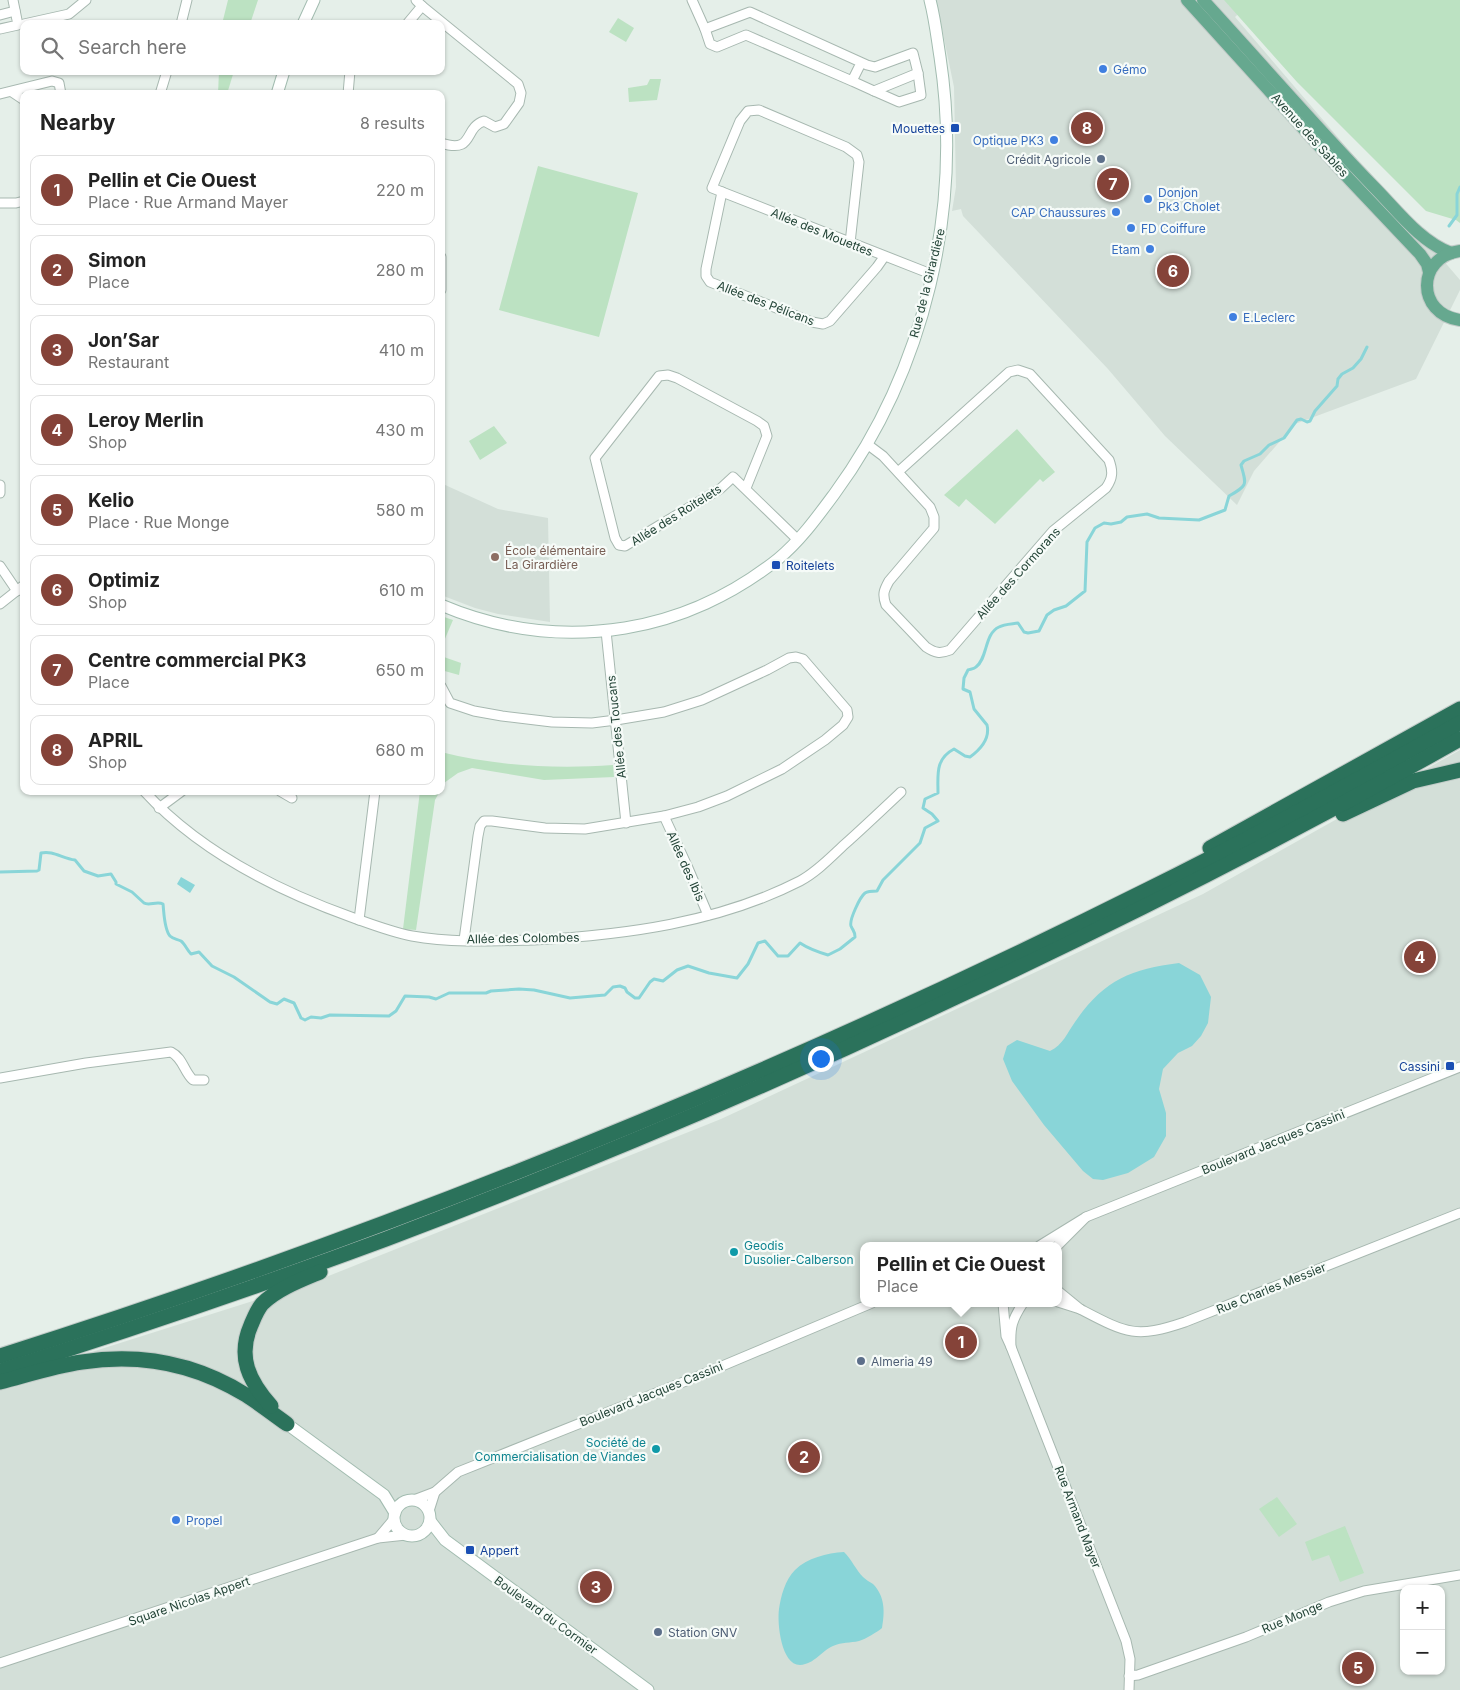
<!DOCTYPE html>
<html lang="en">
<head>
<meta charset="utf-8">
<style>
	:root { --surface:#fff; --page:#f2f2f2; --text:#222; --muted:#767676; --line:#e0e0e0; --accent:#854339 }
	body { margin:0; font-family:Inter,sans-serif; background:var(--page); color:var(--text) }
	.controls { position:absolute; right:15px; bottom:15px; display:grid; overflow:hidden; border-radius:10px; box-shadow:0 1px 4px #0004 }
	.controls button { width:45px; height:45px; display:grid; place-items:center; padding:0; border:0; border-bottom:1px solid var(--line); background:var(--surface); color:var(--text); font:25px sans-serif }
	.you { position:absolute; left:820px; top:1058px; width:18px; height:18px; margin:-12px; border:4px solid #fff; border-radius:50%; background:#1a73e8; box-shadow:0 0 0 8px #1a73e833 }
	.badge { display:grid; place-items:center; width:32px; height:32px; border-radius:50%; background:var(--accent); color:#fff; font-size:16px; font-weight:700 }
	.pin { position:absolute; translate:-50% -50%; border:2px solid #fff; box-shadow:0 1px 5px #0006 }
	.popup { position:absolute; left:860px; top:1242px; width:202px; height:65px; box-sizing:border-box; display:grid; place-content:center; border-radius:10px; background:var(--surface); filter:drop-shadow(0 1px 4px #0005); font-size:16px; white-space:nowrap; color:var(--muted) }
	.popup b { font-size:19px; color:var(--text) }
	.popup::after { content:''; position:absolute; left:50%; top:100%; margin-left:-10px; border:10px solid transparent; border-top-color:var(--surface) }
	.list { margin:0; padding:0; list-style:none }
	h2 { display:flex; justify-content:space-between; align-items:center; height:65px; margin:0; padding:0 20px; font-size:21px }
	h2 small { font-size:16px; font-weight:400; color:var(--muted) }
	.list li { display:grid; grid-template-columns:32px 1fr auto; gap:15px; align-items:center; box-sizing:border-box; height:70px; margin:0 10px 10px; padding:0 10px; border:1px solid var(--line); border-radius:10px }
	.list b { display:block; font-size:19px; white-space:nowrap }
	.list p { margin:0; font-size:16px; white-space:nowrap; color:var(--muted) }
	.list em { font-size:16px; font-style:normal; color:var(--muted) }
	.icon { flex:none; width:28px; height:28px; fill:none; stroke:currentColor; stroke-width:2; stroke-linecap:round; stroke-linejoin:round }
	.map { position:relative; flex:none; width:1460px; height:1690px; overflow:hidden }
	.search { position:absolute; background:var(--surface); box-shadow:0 1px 4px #0004; left:20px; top:20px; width:425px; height:55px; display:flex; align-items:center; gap:12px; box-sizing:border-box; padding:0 18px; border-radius:10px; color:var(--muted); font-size:19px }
	.panel { position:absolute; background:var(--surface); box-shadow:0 1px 4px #0004; left:20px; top:90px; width:425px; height:705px; border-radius:10px }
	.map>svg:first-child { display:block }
	.built { fill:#d3dfd8; fill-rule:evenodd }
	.green { fill:#bce2c2 }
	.water { fill:#89d5d8 }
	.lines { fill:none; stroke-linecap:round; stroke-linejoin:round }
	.stream { stroke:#89d5d8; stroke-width:3 }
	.street-casing { stroke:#a7b8b0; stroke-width:11 }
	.secondary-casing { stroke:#a2bcb0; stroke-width:13 }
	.primary-casing { stroke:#c1cac7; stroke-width:14 }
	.highway-casing { stroke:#c1cac7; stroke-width:17 }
	.street { stroke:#fff; stroke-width:9 }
	.secondary { stroke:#fff; stroke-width:11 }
	.primary { stroke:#66a88f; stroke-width:12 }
	.highway { stroke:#2b725b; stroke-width:15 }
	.shop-dot { fill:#3f7fe0; stroke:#f6fbf8; stroke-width:2 }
	.transit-dot { fill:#1a4fb4; stroke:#f6fbf8; stroke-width:2 }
	.service-dot { fill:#5c6f8a; stroke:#f6fbf8; stroke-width:2 }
	.education-dot { fill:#8d6e63; stroke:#f6fbf8; stroke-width:2 }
	.culture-dot { fill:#0f9aa8; stroke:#f6fbf8; stroke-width:2 }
	.labels { text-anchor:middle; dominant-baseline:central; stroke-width:4.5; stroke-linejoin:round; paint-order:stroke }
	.shop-label { font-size:12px; fill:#366cbe; stroke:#f6fbf8; text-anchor:start }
	.transit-label { font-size:12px; fill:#164399; stroke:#f6fbf8; text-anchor:end }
	.street-label { font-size:12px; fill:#224336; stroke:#f6fbf8 }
	.service-label { font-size:12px; fill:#4e5e75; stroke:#f6fbf8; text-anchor:start }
	.education-label { font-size:12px; fill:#785e54; stroke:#f6fbf8; text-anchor:start }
	.culture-label { font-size:12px; fill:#0d838f; stroke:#f6fbf8; text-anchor:start }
</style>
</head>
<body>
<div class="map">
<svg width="1460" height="1690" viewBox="0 0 1460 1690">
	<rect width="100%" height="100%" fill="#e5efe9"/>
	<g class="built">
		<path d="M 936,0 L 1253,0 L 1235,17 L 1460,280 L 1460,290 L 1416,379 L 1295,424 L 1254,471 L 1237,505 L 1165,436 L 1108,369 L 963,216 L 961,209 L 952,211 L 956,187 L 954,87 Z"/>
		<path d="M 443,484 L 498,509 L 548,518 L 550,622 L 498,614 L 475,608 L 441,595 L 441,485 Z"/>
		<path d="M 1460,750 L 1460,1690 L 0,1690 L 0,1381 L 316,1281 L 721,1119 L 1203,894 ZM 864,1246 L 1058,1246 L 1058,1303 L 864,1303 ZM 1404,1589 L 1441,1589 L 1441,1671 L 1404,1671 Z"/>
	</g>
	<g class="green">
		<path d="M 228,0 L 258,0 L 250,24 L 222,24 Z"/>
		<path d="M 1224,0 L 1460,0 L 1460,223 L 1456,220 L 1426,211 L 1297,82 Z"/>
		<path d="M 618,18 L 634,28 L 626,42 L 609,32 Z"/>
		<path d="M 219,71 L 234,71 L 227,94 L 218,94 Z"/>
		<path d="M 650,79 L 661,79 L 657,100 L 629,102 L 628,88 L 647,85 Z"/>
		<path d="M 538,166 L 638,193 L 599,337 L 499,310 Z"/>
		<path d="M 494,426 L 507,443 L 480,460 L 469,441 Z"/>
		<path d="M 1017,429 L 1055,472 L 1043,482 L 1040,479 L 995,524 L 966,499 L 959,507 L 944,495 Z"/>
		<path d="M 441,616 L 453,620 L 441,648 Z"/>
		<path d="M 441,656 L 461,663 L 459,675 L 441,670 Z"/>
		<path d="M 441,752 C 496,766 556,769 613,765 L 614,777 L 544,780 L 472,768 L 458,773 L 444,783 L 441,788 Z"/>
		<path d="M 420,791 L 440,791 L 435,800 L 416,930 L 403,929 Z"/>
		<path d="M 1277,1497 L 1297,1524 L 1279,1537 L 1259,1509 Z"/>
		<path d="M 1345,1526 L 1364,1573 L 1340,1582 L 1329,1555 L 1312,1561 L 1305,1542 Z"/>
	</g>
	<g class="water">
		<path d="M 181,877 L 195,885 L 190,893 L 177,884 Z"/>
		<path d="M 1179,963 L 1200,975 L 1211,997 L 1208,1023 L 1201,1036 L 1192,1046 L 1178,1053 L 1163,1069 L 1159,1089 L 1166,1113 L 1166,1136 L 1154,1157 L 1128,1173 L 1103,1180 L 1093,1179 L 1083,1171 L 1044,1125 L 1012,1081 L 1003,1059 L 1007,1046 L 1017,1040 L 1050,1051 C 1063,1045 1067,1033 1075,1022 C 1103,981 1130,969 1179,963 Z"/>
		<path d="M 844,1552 C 852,1560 856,1570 863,1577 C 866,1580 870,1582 873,1584 C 885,1596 885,1612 882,1628 C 877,1632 866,1639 859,1641 C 850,1643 842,1642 833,1646 C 821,1651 815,1664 800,1665 C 781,1665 777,1623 779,1609 C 781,1596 785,1580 795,1570 C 807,1558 827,1553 844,1552 Z"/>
	</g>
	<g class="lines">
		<g class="stream">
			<path d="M 1449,226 L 1457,215 L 1457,194 L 1460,187"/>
			<path d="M 0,872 L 37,871 L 39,870 L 41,853 C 53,850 63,859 75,860 L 84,871 L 98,876 L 111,874 L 116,882 L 116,884 L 132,892 L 144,903 C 149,906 157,901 163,904 C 164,912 164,929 170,936 C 173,939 177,939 181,941 C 185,944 187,950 191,954 L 199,952 L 212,966 L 234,977 L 270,1002 L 277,1004 L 284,999 L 294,1003 L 301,1018 L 305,1020 L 311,1017 L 321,1018 L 330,1015 L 389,1016 L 396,1011 L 405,996 L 429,997 L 436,999 L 449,993 L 486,993 L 491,991 L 519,989 L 534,990 L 570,998 L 605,995 L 613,987 L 620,986 L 625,988 L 627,992 L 635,998 L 639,998 L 650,982 L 654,979 L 663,981 L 677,970 L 688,966 L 709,973 L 737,978 L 748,964 L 758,943 L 765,941 L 778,956 L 788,956 L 800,943 C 809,949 818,952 828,955 L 840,949 L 855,937 C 855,931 853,931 851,926 C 849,920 860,897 865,893 C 868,891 873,891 877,891 L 883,880 L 920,843 L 925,828 L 938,821 L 932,814 L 923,808 L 925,799 L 938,793 C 938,775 935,759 954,749 L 965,756 L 970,757 C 981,749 990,738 987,725 L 974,709 L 970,692 L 963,689 L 964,678 L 968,670 C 971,669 974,669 976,667 C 988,658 984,634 999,627 C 1004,624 1012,624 1018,623 L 1024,632 L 1028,633 L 1039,631 L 1047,615 L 1054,610 L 1066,606 L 1085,591 L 1087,542 L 1095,528 L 1104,523 L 1111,524 L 1121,522 L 1127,517 L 1147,514 L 1159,518 L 1199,520 L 1225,510 L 1229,496 C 1249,485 1246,484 1241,465 L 1244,461 L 1260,454 L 1269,445 L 1284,438 L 1297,420 L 1301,419 L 1307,422 L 1310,421 L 1315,411 L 1337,386 L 1338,379 L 1342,374 L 1353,368 L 1361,359 L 1367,347"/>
		</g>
		<defs>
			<g id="street">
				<path d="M 692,0 L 705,29"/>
				<path d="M 422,6 L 518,84 L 521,93 L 519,103 L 504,124 L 495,127 L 484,121 C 463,128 475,154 441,143"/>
				<path d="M 0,15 L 15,11"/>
				<path d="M 24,24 L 69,14 L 86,0"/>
				<path d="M 181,24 L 187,0"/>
				<path d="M 407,24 L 422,6 L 416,0"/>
				<path d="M 0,29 L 18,25 L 13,0"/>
				<path d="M 852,81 L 874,91 L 918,73 L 913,53 L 875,67 L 867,65 L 750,12 L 705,29 L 710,44 L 717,47 L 746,35 L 852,81 L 861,63"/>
				<path d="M 874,91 L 899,102 L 921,95 L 918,73"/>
				<path d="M 12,92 L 24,100"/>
				<path d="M 0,94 L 52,81 L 59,83 L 61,94"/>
				<path d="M 160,94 L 167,71"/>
				<path d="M 348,94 L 350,71"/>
				<path d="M 722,192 L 706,269 L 706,276 L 710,282 L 812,322 L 823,324 L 830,321 L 877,267 L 884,257"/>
				<path d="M 0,203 L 16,203 L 24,201"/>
				<path d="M 850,243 L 859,162 L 857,155 L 846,147 L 759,110 L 748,111 L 740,121 L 712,188 L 931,274"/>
				<path d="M 441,257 L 441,290"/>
				<path d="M 867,444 L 883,456 L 930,507 L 934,517 L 934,528 L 889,581 C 884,590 882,594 886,605 L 926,647 C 935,653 940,654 950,650 L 1053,531 L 1106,488 C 1113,478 1113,471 1109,460 L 1030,374 L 1018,370 L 1009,372 L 898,472"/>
				<path d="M 0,485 L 0,493"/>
				<path d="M 746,488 L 767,436 L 764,426 L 757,421 L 677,378 L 668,375 L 659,376 L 595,458 L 615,538 L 619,545 L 625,546 L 720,489 L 733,477 L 798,540"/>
				<path d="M 0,566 L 17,591"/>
				<path d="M 0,604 L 24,585"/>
				<path d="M 606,631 L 626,823"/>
				<path d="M 441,686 L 450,703 L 474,711 L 502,716 L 552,722 L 592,723 L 616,720 L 664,712 L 702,700 L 767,670 L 789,658 L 796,657 L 803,659 L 847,710 L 848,717 L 843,725 L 825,740 L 782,769 L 727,796 L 698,807 L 664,816 L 585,829 L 545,828 L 492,821 L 484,821 L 480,826 L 478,836 L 464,940"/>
				<path d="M 144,791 C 199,851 276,890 351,917 C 371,924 391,932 412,936 C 451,943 494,941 534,940 C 624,935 718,923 800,881 C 817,872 831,857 845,844 C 864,827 883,809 901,792"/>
				<path d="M 280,791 L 292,798"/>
				<path d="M 159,808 L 182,791"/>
				<path d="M 664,816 L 688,868 L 708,915"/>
				<path d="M 359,920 L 375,791"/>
				<path d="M 0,1078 L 86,1063 L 171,1052 C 183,1058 184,1072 193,1080 L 204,1080"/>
				<path d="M 1086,1217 L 1460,1067"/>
				<path d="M 1039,1246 L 1086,1217 L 1057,1246"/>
				<path d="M 1058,1291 L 1080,1309 L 1058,1302"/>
				<path d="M 1003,1303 L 1006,1336 L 1011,1347 C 1010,1327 1012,1320 1023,1303"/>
				<path d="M 1080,1309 C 1126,1333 1135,1339 1185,1322 L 1460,1213"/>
				<path d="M 1011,1347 L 1126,1641 L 1130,1659 L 1129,1690"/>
				<path d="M 414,1500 L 435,1492 L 458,1472 L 696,1377 L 872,1303"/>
				<path d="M 429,1511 L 435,1492"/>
				<path d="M 378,1538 L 394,1519"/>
				<path d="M 0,1663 L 378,1538 L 406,1535"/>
				<path d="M 1129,1676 L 1138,1675 L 1246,1637 L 1329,1602 L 1364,1591 L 1460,1575"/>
			</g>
			<g id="secondary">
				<path d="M 303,24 L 314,0"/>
				<path d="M 277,94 L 284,71"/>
				<path d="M 441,605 C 500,630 562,638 625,628 C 681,619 734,594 778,559 C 800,541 818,516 835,493 C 925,370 963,208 940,57 C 937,38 935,19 930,0"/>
				<path d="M 287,1424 L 384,1495 L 395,1513"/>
				<circle cx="412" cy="1518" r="18"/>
				<path d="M 431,1522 L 445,1540 L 648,1690"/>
			</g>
			<g id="primary">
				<path d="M 1187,0 L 1350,180 L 1420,254 L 1427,264 L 1429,272"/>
				<path d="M 1203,0 C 1260,62 1315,126 1373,186 C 1396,209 1420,242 1451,253"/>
				<path d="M 1460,251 C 1416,257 1416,314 1460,320"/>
			</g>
			<g id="highway">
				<path d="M 1343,814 L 1413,781 L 1460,770"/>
				<path d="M 1210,848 L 1460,709"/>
				<path d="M 0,1356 C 395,1231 779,1074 1149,889 C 1254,837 1357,780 1460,723"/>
				<path d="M 0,1371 C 130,1330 259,1286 386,1239 C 579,1166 768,1086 954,998 C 1126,918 1295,832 1460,739"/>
				<path d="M 0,1382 C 27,1375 54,1366 82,1362 C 140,1353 196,1364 246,1395 C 260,1404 273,1414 287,1424"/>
				<path d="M 271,1406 C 249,1381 237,1357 251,1325 C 254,1318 257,1310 262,1304 C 277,1289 301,1280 320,1272"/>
			</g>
		</defs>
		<use href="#street" class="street-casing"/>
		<use href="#secondary" class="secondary-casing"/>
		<use href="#primary" class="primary-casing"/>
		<use href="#highway" class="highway-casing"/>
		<use href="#street" class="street"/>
		<use href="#secondary" class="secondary"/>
		<use href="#primary" class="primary"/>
		<use href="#highway" class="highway"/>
	</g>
	<g class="shop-dot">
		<circle cx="1103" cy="69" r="5"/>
		<circle cx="1054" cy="140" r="5"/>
		<circle cx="1148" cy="199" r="5"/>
		<circle cx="1116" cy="212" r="5"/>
		<circle cx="1131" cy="228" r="5"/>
		<circle cx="1150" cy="249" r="5"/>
		<circle cx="1233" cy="317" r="5"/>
		<circle cx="176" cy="1520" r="5"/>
	</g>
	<g class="transit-dot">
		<rect x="950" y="123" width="10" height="10" rx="2.5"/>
		<rect x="771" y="560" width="10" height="10" rx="2.5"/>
		<rect x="1445" y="1061" width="10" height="10" rx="2.5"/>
		<rect x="465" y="1545" width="10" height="10" rx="2.5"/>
	</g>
	<g class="service-dot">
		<circle cx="1101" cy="159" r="5"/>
		<circle cx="861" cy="1361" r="5"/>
		<circle cx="658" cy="1632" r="5"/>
	</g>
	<circle class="education-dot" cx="495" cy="557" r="5"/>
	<g class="culture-dot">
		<circle cx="734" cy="1252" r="5"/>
		<circle cx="656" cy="1449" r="5"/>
	</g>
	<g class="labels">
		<g class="shop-label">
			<text x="1113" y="69">Gémo</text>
			<text x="1044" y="140" text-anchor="end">Optique PK3</text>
			<text x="1158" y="192">Donjon<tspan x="1158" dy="14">Pk3 Cholet</tspan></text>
			<text x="1106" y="212" text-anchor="end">CAP Chaussures</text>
			<text x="1141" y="228">FD Coiffure</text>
			<text x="1140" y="249" text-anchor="end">Etam</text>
			<text x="1243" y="317">E.Leclerc</text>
			<text x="186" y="1520">Propel</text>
		</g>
		<g class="transit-label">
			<text x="945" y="128">Mouettes</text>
			<text x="786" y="565" text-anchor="start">Roitelets</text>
			<text x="1440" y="1066">Cassini</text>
			<text x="480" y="1550" text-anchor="start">Appert</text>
		</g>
		<g class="street-label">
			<text transform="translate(1310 135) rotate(48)">Avenue des Sables</text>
			<text transform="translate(822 232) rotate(22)">Allée des Mouettes</text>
			<text transform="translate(927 283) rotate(-76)">Rue de la Girardière</text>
			<text transform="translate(766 303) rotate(21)">Allée des Pélicans</text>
			<text transform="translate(676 515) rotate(-32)">Allée des Roitelets</text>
			<text transform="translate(1018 573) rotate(-48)">Allée des Cormorans</text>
			<text transform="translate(616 727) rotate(-96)">Allée des Toucans</text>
			<text transform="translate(686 866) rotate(66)">Allée des Ibis</text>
			<text transform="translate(523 938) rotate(-1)">Allée des Colombes</text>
			<text transform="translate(1273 1142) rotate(-22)">Boulevard Jacques Cassini</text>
			<text transform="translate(1271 1288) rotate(-22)">Rue Charles Messier</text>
			<text transform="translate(651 1394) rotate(-22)">Boulevard Jacques Cassini</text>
			<text transform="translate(1078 1517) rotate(69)">Rue Armand Mayer</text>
			<text transform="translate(189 1601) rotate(-19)">Square Nicolas Appert</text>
			<text transform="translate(546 1615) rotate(36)">Boulevard du Cormier</text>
			<text transform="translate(1292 1617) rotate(-23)">Rue Monge</text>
		</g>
		<g class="service-label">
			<text x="1091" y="159" text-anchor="end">Crédit Agricole</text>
			<text x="871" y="1361">Almeria 49</text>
			<text x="668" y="1632">Station GNV</text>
		</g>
		<g class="education-label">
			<text x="505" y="550">École élémentaire<tspan x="505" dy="14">La Girardière</tspan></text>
		</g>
		<g class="culture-label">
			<text x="744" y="1245">Geodis<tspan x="744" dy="14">Dusolier-Calberson</tspan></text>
			<text x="646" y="1442" text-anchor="end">Société de<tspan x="646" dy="14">Commercialisation de Viandes</tspan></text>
		</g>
	</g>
</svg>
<div class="controls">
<button>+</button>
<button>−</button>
</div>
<div class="you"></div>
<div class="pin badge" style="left:961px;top:1342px">1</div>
<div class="popup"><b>Pellin et Cie Ouest</b>Place</div>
<div class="pin badge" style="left:804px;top:1457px">2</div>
<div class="pin badge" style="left:596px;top:1587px">3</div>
<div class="pin badge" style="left:1420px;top:957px">4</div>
<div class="pin badge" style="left:1358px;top:1668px">5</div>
<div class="pin badge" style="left:1173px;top:271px">6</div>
<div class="pin badge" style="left:1113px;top:184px">7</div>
<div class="pin badge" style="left:1087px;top:128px">8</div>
<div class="search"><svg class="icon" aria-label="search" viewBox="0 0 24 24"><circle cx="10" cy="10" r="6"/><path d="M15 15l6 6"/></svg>Search here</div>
<section class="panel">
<h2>Nearby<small>8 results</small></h2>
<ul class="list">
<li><span class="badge">1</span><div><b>Pellin et Cie Ouest</b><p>Place · Rue Armand Mayer</p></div><em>220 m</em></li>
<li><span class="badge">2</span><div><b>Simon</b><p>Place</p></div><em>280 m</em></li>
<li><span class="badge">3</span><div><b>Jon’Sar</b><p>Restaurant</p></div><em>410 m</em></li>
<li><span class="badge">4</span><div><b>Leroy Merlin</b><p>Shop</p></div><em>430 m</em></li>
<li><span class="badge">5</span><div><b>Kelio</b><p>Place · Rue Monge</p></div><em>580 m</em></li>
<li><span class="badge">6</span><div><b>Optimiz</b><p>Shop</p></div><em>610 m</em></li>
<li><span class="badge">7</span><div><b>Centre commercial PK3</b><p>Place</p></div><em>650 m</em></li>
<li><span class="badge">8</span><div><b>APRIL</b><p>Shop</p></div><em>680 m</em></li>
</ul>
</section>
</div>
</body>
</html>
